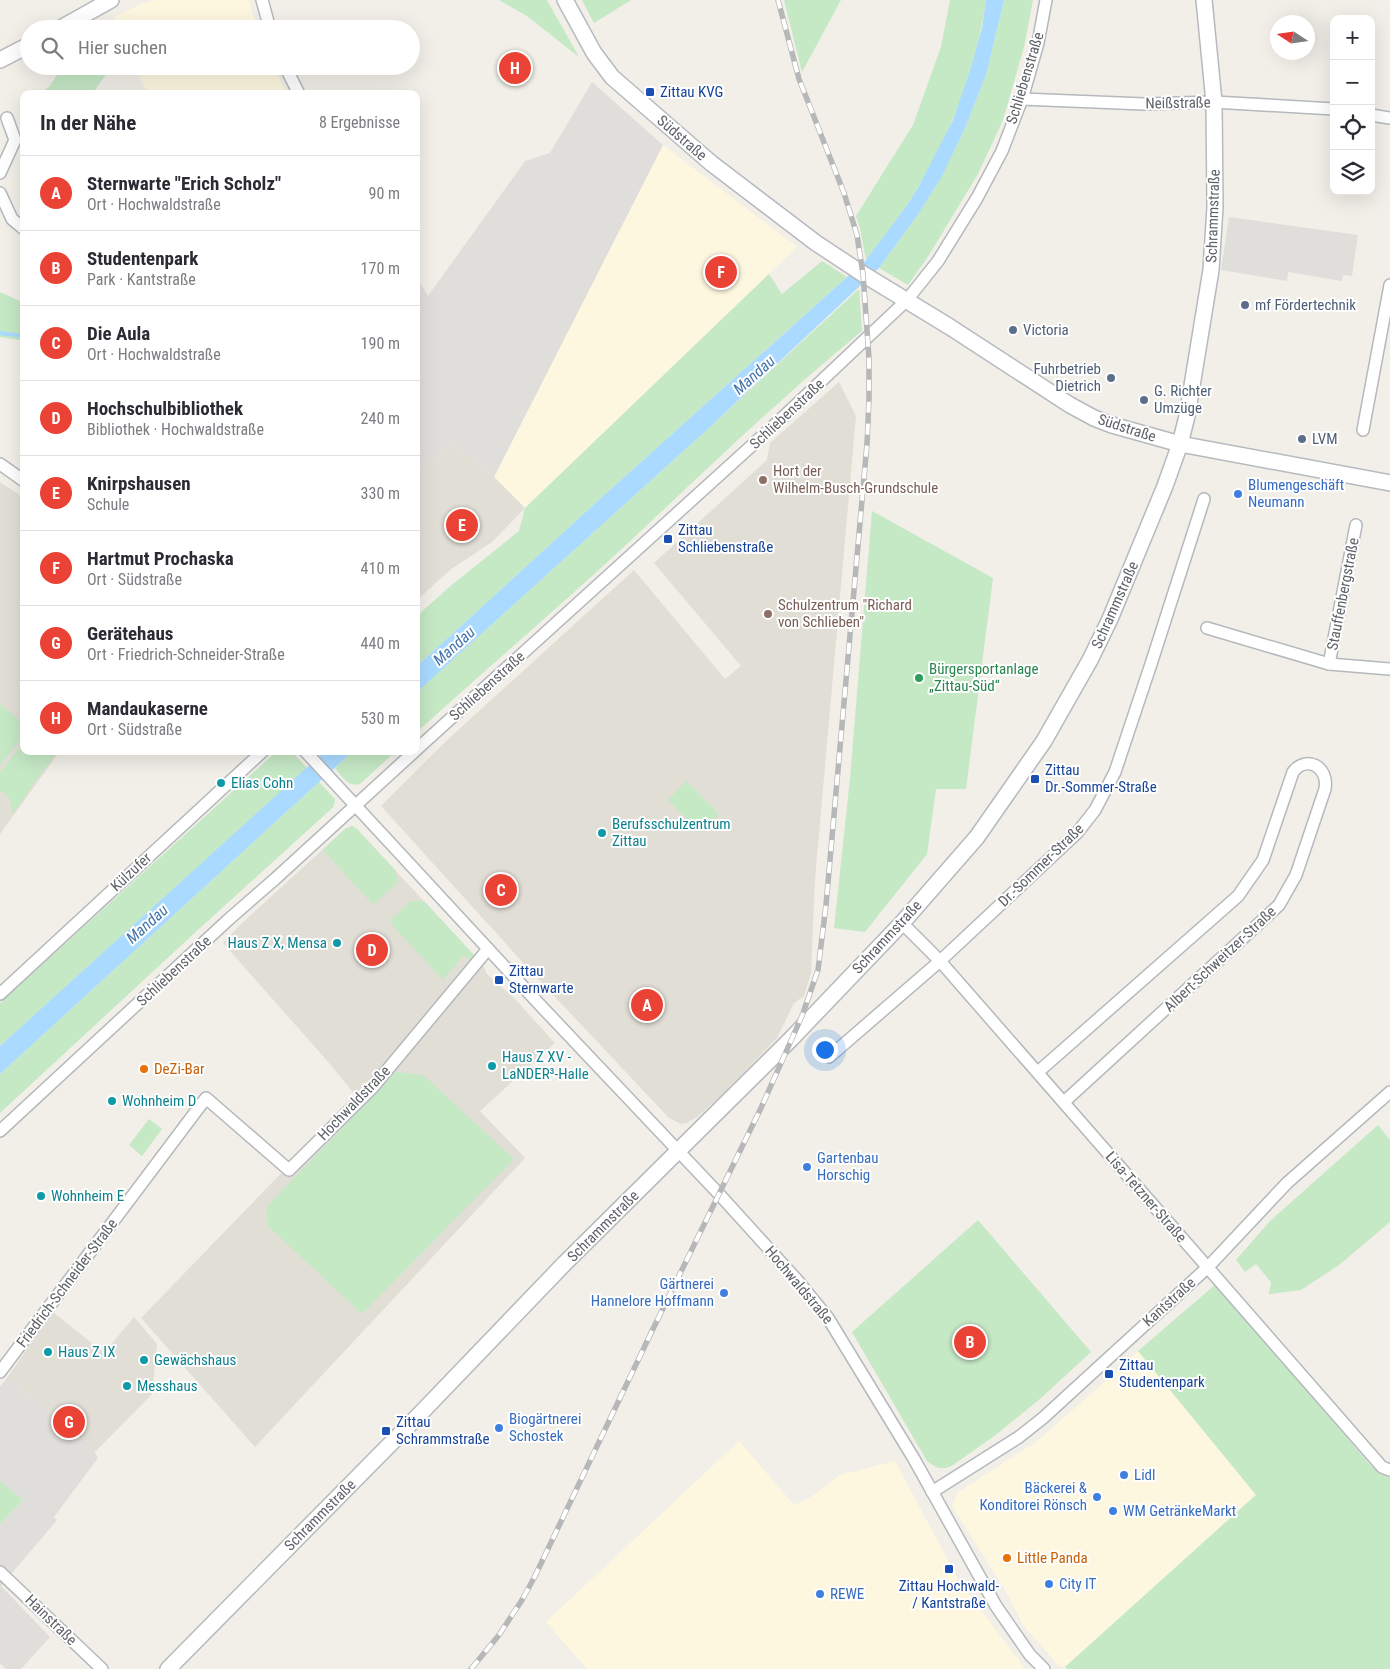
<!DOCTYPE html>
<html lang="de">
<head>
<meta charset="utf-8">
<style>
	:root { --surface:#fff; --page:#f2f2f3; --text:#2b2b33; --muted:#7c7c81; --line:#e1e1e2; --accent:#ea4335 }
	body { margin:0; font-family:"Roboto Condensed",sans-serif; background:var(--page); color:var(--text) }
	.controls { position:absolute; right:15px; top:15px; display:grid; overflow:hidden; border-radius:10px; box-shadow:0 5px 20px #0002 }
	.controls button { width:45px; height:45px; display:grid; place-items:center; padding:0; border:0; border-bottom:1px solid var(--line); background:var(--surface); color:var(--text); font:25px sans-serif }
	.compass { position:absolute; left:1270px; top:15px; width:45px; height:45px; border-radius:50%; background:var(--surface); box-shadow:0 5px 20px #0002; rotate:282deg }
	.you { position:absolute; left:824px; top:1049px; width:18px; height:18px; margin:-12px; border:4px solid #fff; border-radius:50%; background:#1a73e8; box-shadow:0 0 0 8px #1a73e833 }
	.badge { display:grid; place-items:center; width:32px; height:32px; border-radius:50%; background:var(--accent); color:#fff; font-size:16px; font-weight:700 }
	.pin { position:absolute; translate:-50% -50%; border:2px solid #fff; box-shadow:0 1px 5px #0006 }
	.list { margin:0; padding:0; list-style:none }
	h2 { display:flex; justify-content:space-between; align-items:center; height:65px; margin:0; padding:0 20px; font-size:21px }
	h2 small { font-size:16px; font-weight:400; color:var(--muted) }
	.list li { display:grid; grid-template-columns:32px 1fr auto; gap:15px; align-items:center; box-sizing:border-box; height:75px; padding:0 20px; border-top:1px solid var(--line) }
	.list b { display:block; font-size:19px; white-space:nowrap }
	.list p { margin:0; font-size:16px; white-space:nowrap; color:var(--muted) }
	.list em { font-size:16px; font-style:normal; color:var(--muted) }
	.icon { flex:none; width:28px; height:28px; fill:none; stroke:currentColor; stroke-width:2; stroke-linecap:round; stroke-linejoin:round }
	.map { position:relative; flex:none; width:1390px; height:1669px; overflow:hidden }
	.search { position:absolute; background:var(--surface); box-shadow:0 5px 20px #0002; left:20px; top:20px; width:400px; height:55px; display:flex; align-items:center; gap:12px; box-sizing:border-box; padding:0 18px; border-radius:28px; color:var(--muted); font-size:19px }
	.panel { position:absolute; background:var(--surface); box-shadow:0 5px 20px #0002; left:20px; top:90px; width:400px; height:665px; border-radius:10px }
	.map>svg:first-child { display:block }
	.commercial { fill:#fef7e0 }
	.industrial { fill:#e0deda }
	.education { fill:#e1ded6 }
	.green { fill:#c5e8c5 }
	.water { fill:#aadaff }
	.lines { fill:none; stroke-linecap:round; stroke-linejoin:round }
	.stream { stroke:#aadaff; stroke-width:4 }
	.street-casing { stroke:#b5b8bc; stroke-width:14 }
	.secondary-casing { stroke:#b6babf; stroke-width:18 }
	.street { stroke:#fff; stroke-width:11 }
	.secondary { stroke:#fff; stroke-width:15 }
	.rail-casing { stroke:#b6b7b8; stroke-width:5.5 }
	.rail { stroke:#fff; stroke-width:4; stroke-dasharray:11; stroke-linecap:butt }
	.transit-dot { fill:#1a4fb4; stroke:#fff; stroke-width:2 }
	.service-dot { fill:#5c6f8a; stroke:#fff; stroke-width:2 }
	.education-dot { fill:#8d6e63; stroke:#fff; stroke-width:2 }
	.shop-dot { fill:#3f7fe0; stroke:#fff; stroke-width:2 }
	.leisure-dot { fill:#2e9e5b; stroke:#fff; stroke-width:2 }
	.culture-dot { fill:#0f9aa8; stroke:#fff; stroke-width:2 }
	.food-dot { fill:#e8710a; stroke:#fff; stroke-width:2 }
	.labels { text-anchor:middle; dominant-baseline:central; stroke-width:4; stroke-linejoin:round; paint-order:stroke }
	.street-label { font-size:15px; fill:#5f6368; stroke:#fff }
	.transit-label { font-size:15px; fill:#164399; stroke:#fff; text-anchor:start }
	.service-label { font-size:15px; fill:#4e5e75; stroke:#fff; text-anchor:start }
	.education-label { font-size:15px; fill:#785e54; stroke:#fff; text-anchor:start }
	.shop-label { font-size:15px; fill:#366cbe; stroke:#fff; text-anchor:start }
	.leisure-label { font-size:15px; fill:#27864d; stroke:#fff; text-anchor:start }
	.culture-label { font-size:15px; fill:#0d838f; stroke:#fff; text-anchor:start }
	.food-label { font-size:15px; fill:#c56008; stroke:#fff; text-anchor:start }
	.water-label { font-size:16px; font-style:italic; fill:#4174aa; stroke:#fff }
</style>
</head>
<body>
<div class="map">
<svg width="1390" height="1669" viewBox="0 0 1390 1669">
	<rect width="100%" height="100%" fill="#f1efe8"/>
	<g class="commercial">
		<path d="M 156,0 L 249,0 L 257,29 L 119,29 L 114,17 L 141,4 Z"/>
		<path d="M 135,66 L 273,66 L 287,94 L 151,94 L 143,85 Z"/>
		<path d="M 663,145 L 797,247 L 525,508 L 494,477 Z"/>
		<path d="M 1138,1351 L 1256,1494 L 1065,1667 L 1060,1667 L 1023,1625 L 1007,1593 L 952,1506 L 957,1493 L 1036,1442 L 1115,1373 Z"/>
		<path d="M 739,1441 L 794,1505 L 808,1499 L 840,1475 L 895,1461 L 958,1579 L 1025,1669 L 587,1669 L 546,1622 Z"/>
	</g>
	<g class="industrial">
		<path d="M 592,82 L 663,145 L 494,477 L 453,444 L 416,474 L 416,276 L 428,296 L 525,161 L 550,153 Z"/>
		<path d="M 1229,217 L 1358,235 L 1352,276 L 1343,275 L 1342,281 L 1288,272 L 1287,281 L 1221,270 Z"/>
		<path d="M 7,1378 L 90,1445 L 98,1458 L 54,1517 L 57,1520 L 1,1586 L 50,1637 L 21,1669 L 6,1669 L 0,1663 L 0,1524 L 23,1500 L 0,1481 L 0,1387 Z"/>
	</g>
	<g class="education">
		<path d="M 839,382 L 856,416 L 815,879 L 811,973 L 804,996 L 794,1003 L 777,1038 L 722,1095 L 697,1117 L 687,1123 L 681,1124 L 669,1118 L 526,966 L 381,806 L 445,742 L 634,570 L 725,679 L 741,666 L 654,563 L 767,460 L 770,443 Z"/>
		<path d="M 453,444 L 494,477 L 525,508 L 492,542 L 450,570 L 416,601 L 416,474 Z"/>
		<path d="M 0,482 L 24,498 L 24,751 L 60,751 L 0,834 Z"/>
		<path d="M 352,826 L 357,829 L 483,965 L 487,974 L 515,999 L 555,1043 L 480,1111 L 525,1158 L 255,1447 L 141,1318 L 356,1096 L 329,1063 L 223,943 L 240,925 L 345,829 Z"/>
		<path d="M 53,1312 L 104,1353 L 134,1317 L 157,1344 L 152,1394 L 94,1453 L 90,1445 L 7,1378 Z"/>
	</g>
	<g class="green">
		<path d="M 499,0 L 547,0 L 579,57 L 527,16 Z"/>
		<path d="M 582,0 L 631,0 L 594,23 Z"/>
		<path d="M 784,0 L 841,0 L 802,72 Z"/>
		<path d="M 950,0 L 986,0 C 977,66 952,132 917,189 C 902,214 884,237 866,260 L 860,228 L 856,216 L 913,125 L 941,47 Z"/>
		<path d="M 1004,0 L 1033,0 L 1024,47 L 1003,120 L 978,174 L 929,255 L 908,285 L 879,268 L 919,213 L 941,177 L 965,128 L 986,75 Z"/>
		<path d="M 63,66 L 112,66 L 92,94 L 39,94 L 49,87 Z"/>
		<path d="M 822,261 L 847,277 L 601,498 L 416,667 L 416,617 L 448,588 L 519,531 L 525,508 L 769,274 L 782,294 Z"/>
		<path d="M 859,289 L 862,331 C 780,398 704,472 627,544 C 558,608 486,669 416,733 L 416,693 L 710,427 Z"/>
		<path d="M 0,292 L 24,303 L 24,341 L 0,337 Z"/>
		<path d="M 872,511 L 993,578 L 966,789 L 936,789 L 927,854 L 865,932 L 834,928 L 850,778 Z"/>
		<path d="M 0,704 L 24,724 L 24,735 L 0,765 Z"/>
		<path d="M 24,742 L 24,751 L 58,751 L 42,772 L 13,814 C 12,804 11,795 0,791 L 0,772 Z"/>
		<path d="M 277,751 L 291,751 L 307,768 L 0,1046 L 0,1003 Z"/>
		<path d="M 353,751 L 396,751 L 360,784 C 348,788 342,776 335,768 Z"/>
		<path d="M 686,781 L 719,814 L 701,833 L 668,800 Z"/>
		<path d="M 319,782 L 335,799 L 334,806 L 329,811 L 200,928 L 0,1113 L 0,1074 Z"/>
		<path d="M 352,826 L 357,829 L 395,870 L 398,882 L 373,905 L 323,850 L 345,829 Z"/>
		<path d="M 411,901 L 424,901 L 474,955 L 470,960 L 464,955 L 443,980 L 393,926 L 391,920 Z"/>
		<path d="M 396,1072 L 423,1075 L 514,1159 L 362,1314 L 268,1226 L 267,1206 Z"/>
		<path d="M 149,1119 L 162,1129 L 142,1156 L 129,1145 Z"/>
		<path d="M 1378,1125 L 1390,1140 L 1390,1222 L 1339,1265 L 1301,1290 L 1269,1294 L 1271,1282 L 1256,1264 L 1245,1272 L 1236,1260 L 1270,1221 Z"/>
		<path d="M 978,1220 L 1091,1352 L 1041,1398 L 997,1434 L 953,1465 C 942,1471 936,1468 927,1461 L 852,1332 Z"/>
		<path d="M 1216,1284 L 1371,1466 L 1390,1478 L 1390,1669 L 1067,1669 L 1065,1667 L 1256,1495 L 1138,1351 Z"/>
		<path d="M 0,1481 L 23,1500 L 0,1524 Z"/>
	</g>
	<g class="water">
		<path d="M 986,0 L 1004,0 L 986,75 L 965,128 L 942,176 L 919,213 L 879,268 L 710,427 L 416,693 L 416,667 L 601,498 L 866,260 L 905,208 L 918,188 L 953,120 L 970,71 L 982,28 Z"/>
		<path d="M 325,751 L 353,751 L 0,1074 L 0,1046 Z"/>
	</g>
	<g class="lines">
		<path class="stream" d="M 0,333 L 24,336"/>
		<defs>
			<g id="street">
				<path d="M 262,0 L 270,29"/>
				<path d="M 285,66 L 299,94"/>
				<path d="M 1022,99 L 1144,104 L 1214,102 L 1334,109"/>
				<path d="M 1371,115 L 1390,118"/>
				<path d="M 0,173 L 15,140 L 7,118"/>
				<path d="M 0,193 L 12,219 L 24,229"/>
				<path d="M 1363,430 L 1390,285"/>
				<path d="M 0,464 L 24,481"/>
				<path d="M 1207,628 L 1329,664 L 1390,669"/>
				<path d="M 1329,664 L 1356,525"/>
				<path d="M 416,750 L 780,420 L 907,300 L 938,261 L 977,198 L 1002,151 L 1022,99 L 1038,43 L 1046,0"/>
				<path d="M 305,751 L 541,1006 L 719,1194 L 797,1280 L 828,1318 L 914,1459 L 996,1606 L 1030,1655 L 1044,1669"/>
				<path d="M 902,923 L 940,961 L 1382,1467 L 1390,1470"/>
				<path d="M 0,994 L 263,751"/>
				<path d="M 829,1057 L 940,961 L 1077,833 L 1095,810 L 1115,772 L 1152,661 L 1204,499"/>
				<path d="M 1038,1072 L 1238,896 L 1263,860 L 1293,772 C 1306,755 1329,766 1325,789 L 1296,875 L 1279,905 L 1064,1102"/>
				<path d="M 0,1131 L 228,920 L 275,879 L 415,751"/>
				<path d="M 0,1372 L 206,1098 L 289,1170 L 373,1087 L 488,949"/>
				<path d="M 932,1492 L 1019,1437 L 1043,1418 L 1208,1267 L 1287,1183 L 1390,1092"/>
				<path d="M 0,1572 L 102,1669"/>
			</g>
			<g id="secondary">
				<path d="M 565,0 L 594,53 L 612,77 L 711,163 L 816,243 L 863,274 L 950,327 L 1070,405 L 1094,418 L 1112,425 L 1180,444 L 1390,483"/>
				<path d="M 59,29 L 111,0"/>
				<path d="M 0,60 L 29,45"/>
				<path d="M 168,1669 L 418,1416 L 565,1263 L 792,1038 L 902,923 L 977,837 L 1044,741 L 1090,660 L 1110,619 L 1165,486 L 1180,444 L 1187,416 L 1211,270 L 1215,207 L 1214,102 L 1204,0"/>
			</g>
		</defs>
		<use href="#street" class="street-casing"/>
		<use href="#secondary" class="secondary-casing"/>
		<use href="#street" class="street"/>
		<use href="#secondary" class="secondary"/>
		<defs>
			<path id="rail" d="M 471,1669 L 499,1635 L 522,1600 L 535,1576 L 652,1331 L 761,1108 L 802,1016 L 818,970 L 826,905 L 867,444 L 869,399 L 869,358 L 863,274 L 857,235 L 844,193 L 799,79 L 778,0"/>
		</defs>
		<use href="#rail" class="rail-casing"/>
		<use href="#rail" class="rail"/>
	</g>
	<g class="transit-dot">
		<rect x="645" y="87" width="10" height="10" rx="2.5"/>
		<rect x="663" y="534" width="10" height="10" rx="2.5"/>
		<rect x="1030" y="774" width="10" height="10" rx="2.5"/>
		<rect x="494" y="975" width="10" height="10" rx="2.5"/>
		<rect x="1104" y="1369" width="10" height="10" rx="2.5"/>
		<rect x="381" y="1426" width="10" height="10" rx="2.5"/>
		<rect x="944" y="1564" width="10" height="10" rx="2.5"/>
	</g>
	<g class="service-dot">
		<circle cx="1245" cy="305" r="5"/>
		<circle cx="1013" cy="330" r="5"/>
		<circle cx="1111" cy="378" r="5"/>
		<circle cx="1144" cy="400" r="5"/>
		<circle cx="1302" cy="439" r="5"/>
	</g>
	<g class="education-dot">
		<circle cx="763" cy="480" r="5"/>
		<circle cx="768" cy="614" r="5"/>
	</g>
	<g class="shop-dot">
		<circle cx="1238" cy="494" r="5"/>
		<circle cx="807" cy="1167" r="5"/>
		<circle cx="724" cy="1293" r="5"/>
		<circle cx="499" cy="1428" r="5"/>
		<circle cx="1124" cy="1475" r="5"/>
		<circle cx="1097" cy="1497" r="5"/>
		<circle cx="1113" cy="1511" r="5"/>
		<circle cx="1049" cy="1584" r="5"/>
		<circle cx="820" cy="1594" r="5"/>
	</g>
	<circle class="leisure-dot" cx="919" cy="678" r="5"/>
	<g class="culture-dot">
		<circle cx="221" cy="783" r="5"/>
		<circle cx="602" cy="833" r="5"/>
		<circle cx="337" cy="943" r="5"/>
		<circle cx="492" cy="1066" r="5"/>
		<circle cx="112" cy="1101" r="5"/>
		<circle cx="41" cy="1196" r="5"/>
		<circle cx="48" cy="1352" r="5"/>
		<circle cx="144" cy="1360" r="5"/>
		<circle cx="127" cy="1386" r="5"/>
	</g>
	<g class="food-dot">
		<circle cx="144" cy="1069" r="5"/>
		<circle cx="1007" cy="1558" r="5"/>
	</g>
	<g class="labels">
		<g class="street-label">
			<text transform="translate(1025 78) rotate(-73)">Schliebenstraße</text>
			<text transform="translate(1178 103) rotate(-1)">Neißstraße</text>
			<text transform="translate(682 138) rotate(41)">Südstraße</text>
			<text transform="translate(1213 216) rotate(-88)">Schrammstraße</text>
			<text transform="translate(787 414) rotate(-43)">Schliebenstraße</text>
			<text transform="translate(1127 428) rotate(18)">Südstraße</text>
			<text transform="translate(1343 594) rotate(-79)">Stauffenbergstraße</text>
			<text transform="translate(1115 605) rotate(-66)">Schrammstraße</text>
			<text transform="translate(487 686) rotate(-42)">Schliebenstraße</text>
			<text transform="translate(1041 865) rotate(-44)">Dr.-Sommer-Straße</text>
			<text transform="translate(131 872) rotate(-43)">Külzufer</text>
			<text transform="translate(887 937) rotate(-47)">Schrammstraße</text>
			<text transform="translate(1220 959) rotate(-43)">Albert-Schweitzer-Straße</text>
			<text transform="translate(174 971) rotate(-43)">Schliebenstraße</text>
			<text transform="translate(354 1103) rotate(-46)">Hochwaldstraße</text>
			<text transform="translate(1146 1197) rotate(49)">Lisa-Tetzner-Straße</text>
			<text transform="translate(603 1226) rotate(-45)">Schrammstraße</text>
			<text transform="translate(67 1283) rotate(-53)">Friedrich-Schneider-Straße</text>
			<text transform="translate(799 1285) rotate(50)">Hochwaldstraße</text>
			<text transform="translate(1169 1302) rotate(-42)">Kantstraße</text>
			<text transform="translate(320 1515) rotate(-45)">Schrammstraße</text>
			<text transform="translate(51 1620) rotate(44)">Hainstraße</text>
		</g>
		<g class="transit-label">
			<text x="660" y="92">Zittau KVG</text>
			<text x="678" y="530">Zittau<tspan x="678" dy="17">Schliebenstraße</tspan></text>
			<text x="1045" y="770">Zittau<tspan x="1045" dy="17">Dr.-Sommer-Straße</tspan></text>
			<text x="509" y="971">Zittau<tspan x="509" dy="17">Sternwarte</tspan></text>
			<text x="1119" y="1365">Zittau<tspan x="1119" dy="17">Studentenpark</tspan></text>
			<text x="396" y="1422">Zittau<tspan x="396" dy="17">Schrammstraße</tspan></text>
			<text x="949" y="1586" text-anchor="middle">Zittau Hochwald-<tspan x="949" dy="17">/ Kantstraße</tspan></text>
		</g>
		<g class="service-label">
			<text x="1255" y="305">mf Fördertechnik</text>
			<text x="1023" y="330">Victoria</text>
			<text x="1101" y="369" text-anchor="end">Fuhrbetrieb<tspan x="1101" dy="17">Dietrich</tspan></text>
			<text x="1154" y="391">G. Richter<tspan x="1154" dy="17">Umzüge</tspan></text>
			<text x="1312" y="439">LVM</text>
		</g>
		<g class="education-label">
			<text x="773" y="471">Hort der<tspan x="773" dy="17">Wilhelm-Busch-Grundschule</tspan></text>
			<text x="778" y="605">Schulzentrum "Richard<tspan x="778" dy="17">von Schlieben"</tspan></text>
		</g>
		<g class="shop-label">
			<text x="1248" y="485">Blumengeschäft<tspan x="1248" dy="17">Neumann</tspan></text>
			<text x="817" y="1158">Gartenbau<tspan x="817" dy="17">Horschig</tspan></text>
			<text x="714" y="1284" text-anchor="end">Gärtnerei<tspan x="714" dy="17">Hannelore Hoffmann</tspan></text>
			<text x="509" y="1419">Biogärtnerei<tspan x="509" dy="17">Schostek</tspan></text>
			<text x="1134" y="1475">Lidl</text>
			<text x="1087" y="1488" text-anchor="end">Bäckerei &amp;<tspan x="1087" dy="17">Konditorei Rönsch</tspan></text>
			<text x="1123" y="1511">WM GetränkeMarkt</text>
			<text x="1059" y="1584">City IT</text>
			<text x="830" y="1594">REWE</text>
		</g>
		<g class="leisure-label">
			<text x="929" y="669">Bürgersportanlage<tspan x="929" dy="17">„Zittau-Süd“</tspan></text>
		</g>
		<g class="culture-label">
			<text x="231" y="783">Elias Cohn</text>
			<text x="612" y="824">Berufsschulzentrum<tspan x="612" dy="17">Zittau</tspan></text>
			<text x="327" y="943" text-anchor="end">Haus Z X, Mensa</text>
			<text x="502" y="1057">Haus Z XV -<tspan x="502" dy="17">LaNDER³-Halle</tspan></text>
			<text x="122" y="1101">Wohnheim D</text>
			<text x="51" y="1196">Wohnheim E</text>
			<text x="58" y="1352">Haus Z IX</text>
			<text x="154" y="1360">Gewächshaus</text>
			<text x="137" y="1386">Messhaus</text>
		</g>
		<g class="food-label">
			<text x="154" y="1069">DeZi-Bar</text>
			<text x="1017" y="1558">Little Panda</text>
		</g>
		<g class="water-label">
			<text transform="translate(754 375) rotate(-42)">Mandau</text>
			<text transform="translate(454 646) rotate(-42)">Mandau</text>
			<text transform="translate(147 924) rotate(-42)">Mandau</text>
		</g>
	</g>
</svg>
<div class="controls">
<button>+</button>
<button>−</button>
<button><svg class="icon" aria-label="locate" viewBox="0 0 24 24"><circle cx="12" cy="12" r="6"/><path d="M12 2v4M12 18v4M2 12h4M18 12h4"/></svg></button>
<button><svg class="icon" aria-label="layers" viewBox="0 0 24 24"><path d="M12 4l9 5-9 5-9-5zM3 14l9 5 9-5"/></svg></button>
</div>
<svg class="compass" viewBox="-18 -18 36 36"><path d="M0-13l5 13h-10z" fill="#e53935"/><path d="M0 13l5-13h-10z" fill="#7c7c81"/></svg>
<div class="you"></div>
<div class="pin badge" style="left:647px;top:1005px">A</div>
<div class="pin badge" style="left:970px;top:1342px">B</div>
<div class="pin badge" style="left:501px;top:890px">C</div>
<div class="pin badge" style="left:372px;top:950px">D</div>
<div class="pin badge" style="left:462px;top:525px">E</div>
<div class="pin badge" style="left:721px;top:272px">F</div>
<div class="pin badge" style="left:69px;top:1422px">G</div>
<div class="pin badge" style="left:515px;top:68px">H</div>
<div class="search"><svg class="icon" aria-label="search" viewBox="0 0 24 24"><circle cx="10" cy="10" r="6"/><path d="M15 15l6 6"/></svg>Hier suchen</div>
<section class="panel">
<h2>In der Nähe<small>8 Ergebnisse</small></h2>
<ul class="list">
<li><span class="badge">A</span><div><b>Sternwarte &quot;Erich Scholz&quot;</b><p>Ort · Hochwaldstraße</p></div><em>90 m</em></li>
<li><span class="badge">B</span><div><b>Studentenpark</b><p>Park · Kantstraße</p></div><em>170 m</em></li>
<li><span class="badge">C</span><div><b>Die Aula</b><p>Ort · Hochwaldstraße</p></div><em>190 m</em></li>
<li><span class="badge">D</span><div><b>Hochschulbibliothek</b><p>Bibliothek · Hochwaldstraße</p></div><em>240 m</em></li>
<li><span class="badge">E</span><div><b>Knirpshausen</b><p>Schule</p></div><em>330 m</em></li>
<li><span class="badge">F</span><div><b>Hartmut Prochaska</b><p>Ort · Südstraße</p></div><em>410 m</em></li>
<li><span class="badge">G</span><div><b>Gerätehaus</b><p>Ort · Friedrich-Schneider-Straße</p></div><em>440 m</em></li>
<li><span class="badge">H</span><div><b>Mandaukaserne</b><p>Ort · Südstraße</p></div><em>530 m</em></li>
</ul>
</section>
</div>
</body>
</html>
